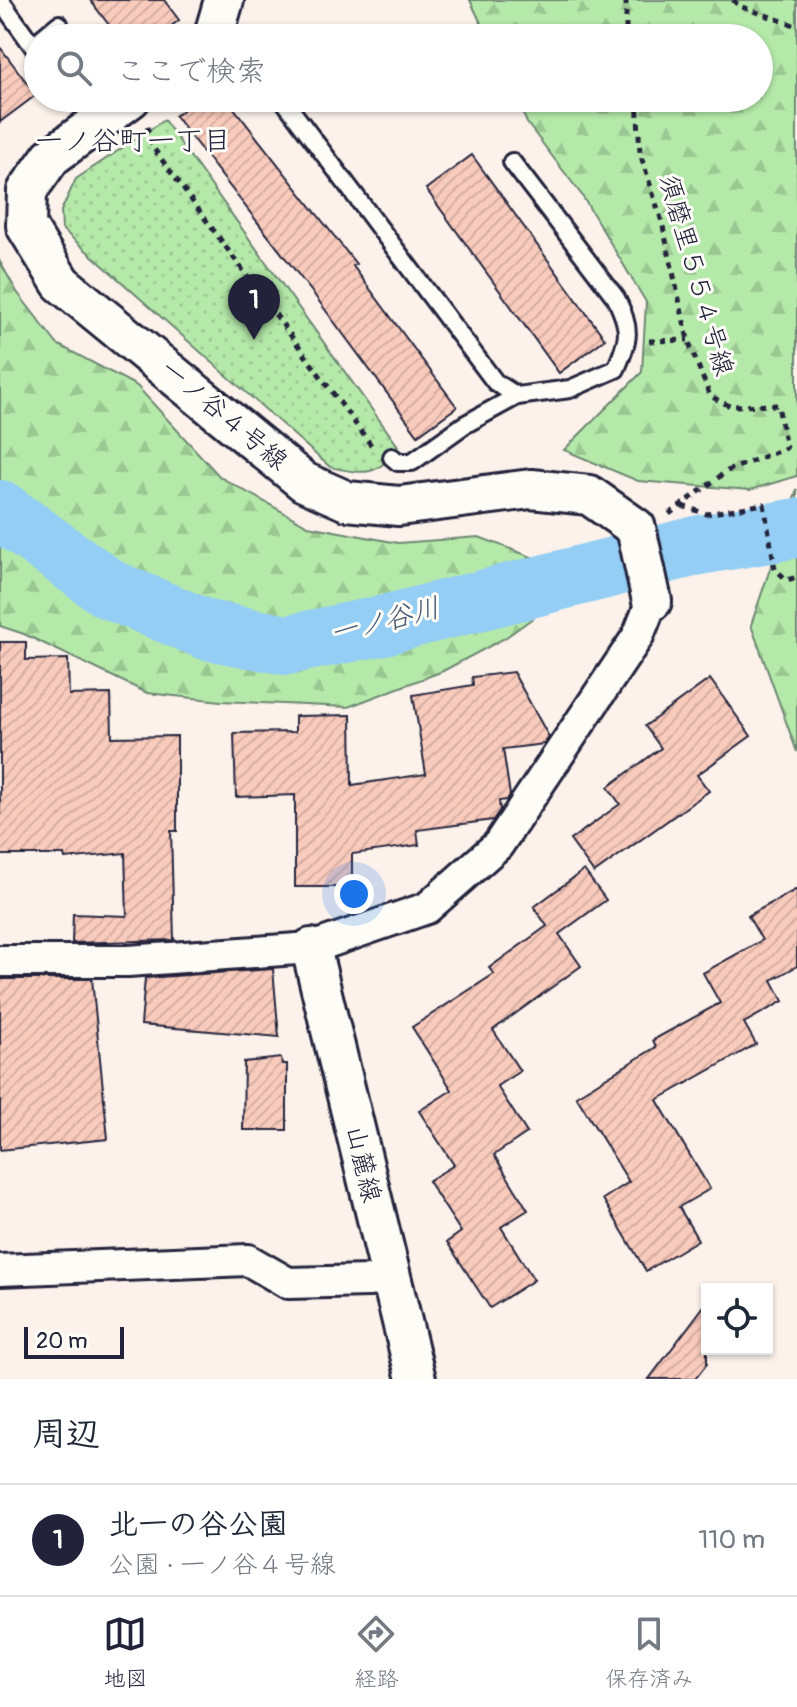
<!DOCTYPE html>
<html lang="ja">
<head>
<meta charset="utf-8">
<style>
	:root { --surface:#fff; --page:#f6f6f7; --text:#1f2937; --muted:#747a83; --line:#e0e1e3; --accent:#22223b }
	body { margin:0; font-family:Pangolin,"Klee One",sans-serif; background:var(--page); color:var(--text) }
	.controls { position:absolute; right:24px; bottom:24px; display:grid; overflow:hidden; border-radius:0px; box-shadow:0 2px 6px #0004 }
	.controls button { width:72px; height:72px; display:grid; place-items:center; padding:0; border:0; border-bottom:2px solid var(--line); background:var(--surface); color:var(--text); font:40px sans-serif }
	.scale { position:absolute; left:24px; bottom:20px; width:100px; box-sizing:border-box; padding-left:8px; border:4px solid #22223b; border-top:0; font-size:22px; line-height:28px; white-space:nowrap; color:#22223b; -webkit-text-stroke:6px #fdfcf7; paint-order:stroke }
	.you { position:absolute; left:354px; top:894px; width:28px; height:28px; margin:-20px; border:6px solid #fff; border-radius:50%; background:#1a73e8; box-shadow:0 0 0 12px #1a73e833 }
	.badge { display:grid; place-items:center; width:52px; height:52px; border-radius:50%; background:var(--accent); color:#fff; font-size:26px; font-weight:700 }
	.pin { position:absolute; translate:-50% -66px; filter:drop-shadow(0 2px 4px #0008) }
	.pin::after { content:''; position:absolute; top:42px; width:28px; height:24px; background:inherit; clip-path:polygon(0 0,100% 0,50% 100%) }
	.list { margin:0; padding:0; list-style:none }
	h2 { display:flex; justify-content:space-between; align-items:center; height:104px; margin:0; padding:0 32px; font-size:34px }
	h2 small { font-size:26px; font-weight:400; color:var(--muted) }
	.list li { display:grid; grid-template-columns:52px 1fr auto; gap:24px; align-items:center; box-sizing:border-box; height:112px; padding:0 32px; border-top:2px solid var(--line) }
	.list b { display:block; font-size:30px; white-space:nowrap }
	.list p { margin:0; font-size:26px; white-space:nowrap; color:var(--muted) }
	.list em { font-size:26px; font-style:normal; color:var(--muted) }
	.icon { flex:none; width:44px; height:44px; fill:none; stroke:currentColor; stroke-width:2; stroke-linecap:round; stroke-linejoin:round }
	.map { position:relative; flex:none; width:797px; height:1379px; overflow:hidden }
	.search { position:absolute; background:var(--surface); box-shadow:0 2px 6px #0004; left:24px; right:24px; top:24px; height:88px; display:flex; align-items:center; gap:20px; box-sizing:border-box; padding:0 28px; border-radius:44px; color:var(--muted); font-size:30px }
	.sheet { height:216px; background:var(--surface) }
	nav { display:flex; justify-content:space-around; align-items:center; box-sizing:border-box; height:112px; border-top:2px solid var(--line); background:var(--surface); font-size:22px; color:var(--muted) }
	nav a { display:grid; justify-items:center; gap:4px }
	nav .on { color:var(--accent) }
	.map>svg:first-child { display:block }
	.forest { fill:url(#forest-firs); stroke:#6c8672; stroke-width:2 }
	.park { fill:url(#park-dots); stroke:#6c8672; stroke-width:2 }
	.lines { fill:none; stroke-linecap:round; stroke-linejoin:round }
	.river { stroke:#94cef4; stroke-width:60 }
	.building { fill:url(#building-hatch); stroke:#22223b; stroke-width:2 }
	.service-casing { stroke:#22223b; stroke-width:22 }
	.minor-casing { stroke:#22223b; stroke-width:36 }
	.tertiary-casing { stroke:#22223b; stroke-width:44 }
	.path { stroke:#22223b; stroke-width:5; stroke-dasharray:6 6; stroke-linecap:butt }
	.service { stroke:#fdfcf7; stroke-width:16 }
	.minor { stroke:#fdfcf7; stroke-width:30 }
	.tertiary { stroke:#fdfcf7; stroke-width:38 }
	.labels { text-anchor:middle; dominant-baseline:central; stroke-width:6; stroke-linejoin:round; paint-order:stroke }
	.street-label { font-size:26px; fill:#22223b; stroke:#fdfcf7 }
	.neighbourhood-label { font-size:28px; fill:#22223b; stroke:#fdfcf7 }
	.water-label { font-size:28px; font-style:italic; fill:#445672; stroke:#fdfcf7 }
</style>
</head>
<body>
<div class="map">
<svg width="797" height="1379" viewBox="0 0 797 1379">
	<defs>
		<pattern id="forest-firs" width="22" height="20" patternUnits="userSpaceOnUse" patternTransform="scale(2)"><rect width="22" height="20" fill="#b5e9a9"/><path d="M5 1l3.5 6h-7zM16 11l3.5 6h-7z" fill="#9bc892"/></pattern>
		<pattern id="park-dots" width="8" height="8" patternUnits="userSpaceOnUse" patternTransform="scale(2)"><rect width="8" height="8" fill="#b5e9a9"/><path d="M2 2h.1M6 6h.1" fill="none" stroke="#9bc892" stroke-width="1.8" stroke-linecap="round"/></pattern>
		<pattern id="building-hatch" width="6" height="6" patternUnits="userSpaceOnUse" patternTransform="scale(2)"><rect width="6" height="6" fill="#f9cbbc"/><path d="M-1 1l2-2M0 6l6-6M5 7l2-2" fill="none" stroke="#d5aea2"/></pattern>
	</defs>
	<rect width="100%" height="100%" fill="#fcf2eb"/>
	<filter id="ink" filterUnits="userSpaceOnUse"><feTurbulence type="fractalNoise" baseFrequency=".0125" numOctaves="2"/><feDisplacementMap in="SourceGraphic" scale="16" xChannelSelector="R" yChannelSelector="G"/><feConvolveMatrix kernelMatrix="1 2 1 2 8 2 1 2 1" color-interpolation-filters="sRGB"/></filter>
	<g filter="url(#ink)">
		<g class="forest">
			<path d="M 470,0 L 797,0 L 797,476 L 750,490 L 638,481 L 564,450 L 642,372 L 646,302 L 581,194 L 527,123 L 516,98 L 759,98 L 759,38 L 488,38 Z"/>
			<path d="M 0,262 L 17,292 L 57,344 L 137,386 L 220,477 L 308,526 L 398,543 L 479,537 L 542,561 L 544,610 L 505,638 L 443,671 L 348,707 L 221,701 L 147,693 L 24,634 L 0,626 Z"/>
			<path d="M 797,489 L 797,752 L 751,625 Z"/>
		</g>
		<path class="park" d="M 164,120 L 398,446 C 378,478 364,474 330,467 L 62,229 L 61,211 L 76,179 Z"/>
		<g class="lines">
			<path class="river" d="M 0,510 L 109,589 L 207,630 L 287,645 L 380,626 L 700,545 L 797,528"/>
		</g>
		<g class="building">
			<path d="M 90,0 L 164,0 L 179,20 L 156,38 L 119,38 Z"/>
			<path d="M 0,47 L 36,95 L 0,122 Z"/>
			<path d="M 198,98 L 226,98 L 356,264 L 353,266 L 457,407 L 418,435 L 315,296 L 175,116 Z"/>
			<path d="M 472,155 L 605,339 L 559,373 L 426,189 Z"/>
			<path d="M 0,642 L 26,642 L 26,660 L 68,659 L 69,695 L 111,694 L 112,737 L 177,736 L 177,831 L 171,831 L 174,940 L 72,943 L 73,914 L 127,916 L 125,853 L 65,859 L 64,855 L 0,855 Z"/>
			<path d="M 513,672 L 549,737 L 544,744 L 503,749 L 510,795 L 507,800 L 499,801 L 500,810 L 493,820 L 417,830 L 419,845 L 352,854 L 352,887 L 295,887 L 295,795 L 236,797 L 234,733 L 295,732 L 295,716 L 351,715 L 352,785 L 426,774 L 413,695 L 473,685 L 472,677 Z"/>
			<path d="M 710,679 L 751,736 L 697,775 L 709,791 L 594,873 L 570,840 L 620,804 L 608,787 L 661,748 L 645,726 Z"/>
			<path d="M 584,870 L 606,900 L 559,934 L 581,966 L 493,1030 L 520,1071 L 497,1086 L 527,1133 L 494,1155 L 528,1210 L 501,1227 L 534,1280 L 490,1308 L 447,1242 L 461,1232 L 428,1181 L 454,1165 L 419,1111 L 452,1090 L 412,1027 L 494,974 L 489,968 L 547,926 L 534,907 Z"/>
			<path d="M 797,889 L 797,966 L 772,980 L 783,1001 L 744,1023 L 756,1044 L 657,1100 L 710,1189 L 679,1207 L 698,1240 L 646,1271 L 603,1199 L 629,1182 L 576,1096 L 656,1047 L 653,1040 L 720,1003 L 703,973 L 762,940 L 748,916 Z"/>
			<path d="M 273,969 L 279,1037 L 141,1025 L 145,978 Z"/>
			<path d="M 0,979 L 92,979 L 108,1139 L 0,1150 Z"/>
			<path d="M 281,1058 L 282,1064 L 287,1064 L 287,1130 L 243,1130 L 244,1062 Z"/>
			<path d="M 707,1302 L 707,1364 L 695,1379 L 649,1379 Z"/>
		</g>
		<g class="lines">
			<defs>
				<g id="service">
					<path d="M 0,0 L 33,46 L 38,41"/>
					<path d="M 42,38 L 59,24"/>
					<path d="M 282,98 L 495,382 L 517,396 L 570,389 L 616,369 C 630,337 631,330 616,298 L 512,162"/>
					<path d="M 392,457 L 398,462 L 412,462 L 464,425 L 517,396"/>
				</g>
				<g id="minor">
					<path d="M 0,961 L 128,961 L 311,948 L 427,908 L 498,845 L 638,636 L 652,601"/>
					<path d="M 0,1270 L 248,1260 L 288,1283 L 369,1281 L 389,1277"/>
				</g>
				<g id="tertiary">
					<path d="M 213,38 L 224,0"/>
					<path d="M 131,98 L 51,157 L 27,191 L 26,226 L 61,283 L 304,482 L 347,501 L 399,506 L 531,489 L 589,495 L 636,528 L 652,601"/>
					<path d="M 311,948 L 416,1379"/>
				</g>
			</defs>
			<use href="#service" class="service-casing"/>
			<use href="#minor" class="minor-casing"/>
			<use href="#tertiary" class="tertiary-casing"/>
			<g class="path">
				<path d="M 626,0 L 626,38"/>
				<path d="M 733,0 L 739,6 L 797,26"/>
				<path d="M 637,98 L 640,153 L 662,222 L 688,340 L 710,396 L 730,406 L 778,405 L 786,448 L 727,471 L 668,515"/>
				<path d="M 147,127 L 154,149 L 371,445"/>
				<path d="M 649,341 L 688,340"/>
				<path d="M 682,506 L 707,514 L 764,504 L 775,569 L 787,580 L 797,577"/>
			</g>
			<use href="#service" class="service"/>
			<use href="#minor" class="minor"/>
			<use href="#tertiary" class="tertiary"/>
		</g>
	</g>
	<g class="labels">
		<g class="street-label">
			<text transform="translate(696 275) rotate(74)">須磨里５５４号線</text>
			<text transform="translate(224 415) rotate(40)">一ノ谷４号線</text>
			<text transform="translate(363 1164) rotate(77)">山麓線</text>
		</g>
		<g class="neighbourhood-label">
			<text x="133" y="141">一ノ谷町一丁目</text>
		</g>
		<g class="water-label">
			<text transform="translate(385 621) rotate(-14)">一ノ谷川</text>
		</g>
	</g>
</svg>
<div class="controls">
<button><svg class="icon" aria-label="locate" viewBox="0 0 24 24"><circle cx="12" cy="12" r="6"/><path d="M12 2v4M12 18v4M2 12h4M18 12h4"/></svg></button>
</div>
<div class="scale">20 m</div>
<div class="you"></div>
<div class="pin badge" style="left:254px;top:340px">1</div>
<div class="search"><svg class="icon" aria-label="search" viewBox="0 0 24 24"><circle cx="10" cy="10" r="6"/><path d="M15 15l6 6"/></svg>ここで検索</div>
</div>
<section class="sheet">
<h2>周辺<small></small></h2>
<ul class="list">
<li><span class="badge">1</span><div><b>北一の谷公園</b><p>公園 · 一ノ谷４号線</p></div><em>110 m</em></li>
</ul>
</section>
<nav>
<a class="on"><svg class="icon" aria-label="map" viewBox="0 0 24 24"><path d="M3 6l6-2 6 2 6-2v14l-6 2-6-2-6 2zM9 4v14M15 6v14"/></svg>地図</a>
<a><svg class="icon" aria-label="directions" viewBox="0 0 24 24"><path d="M12 3l9 9-9 9-9-9zM9 14v-3h6M13 9l2 2-2 2"/></svg>経路</a>
<a><svg class="icon" aria-label="saved" viewBox="0 0 24 24"><path d="M7 4h10v16l-5-4-5 4z"/></svg>保存済み</a>
</nav>
</body>
</html>
